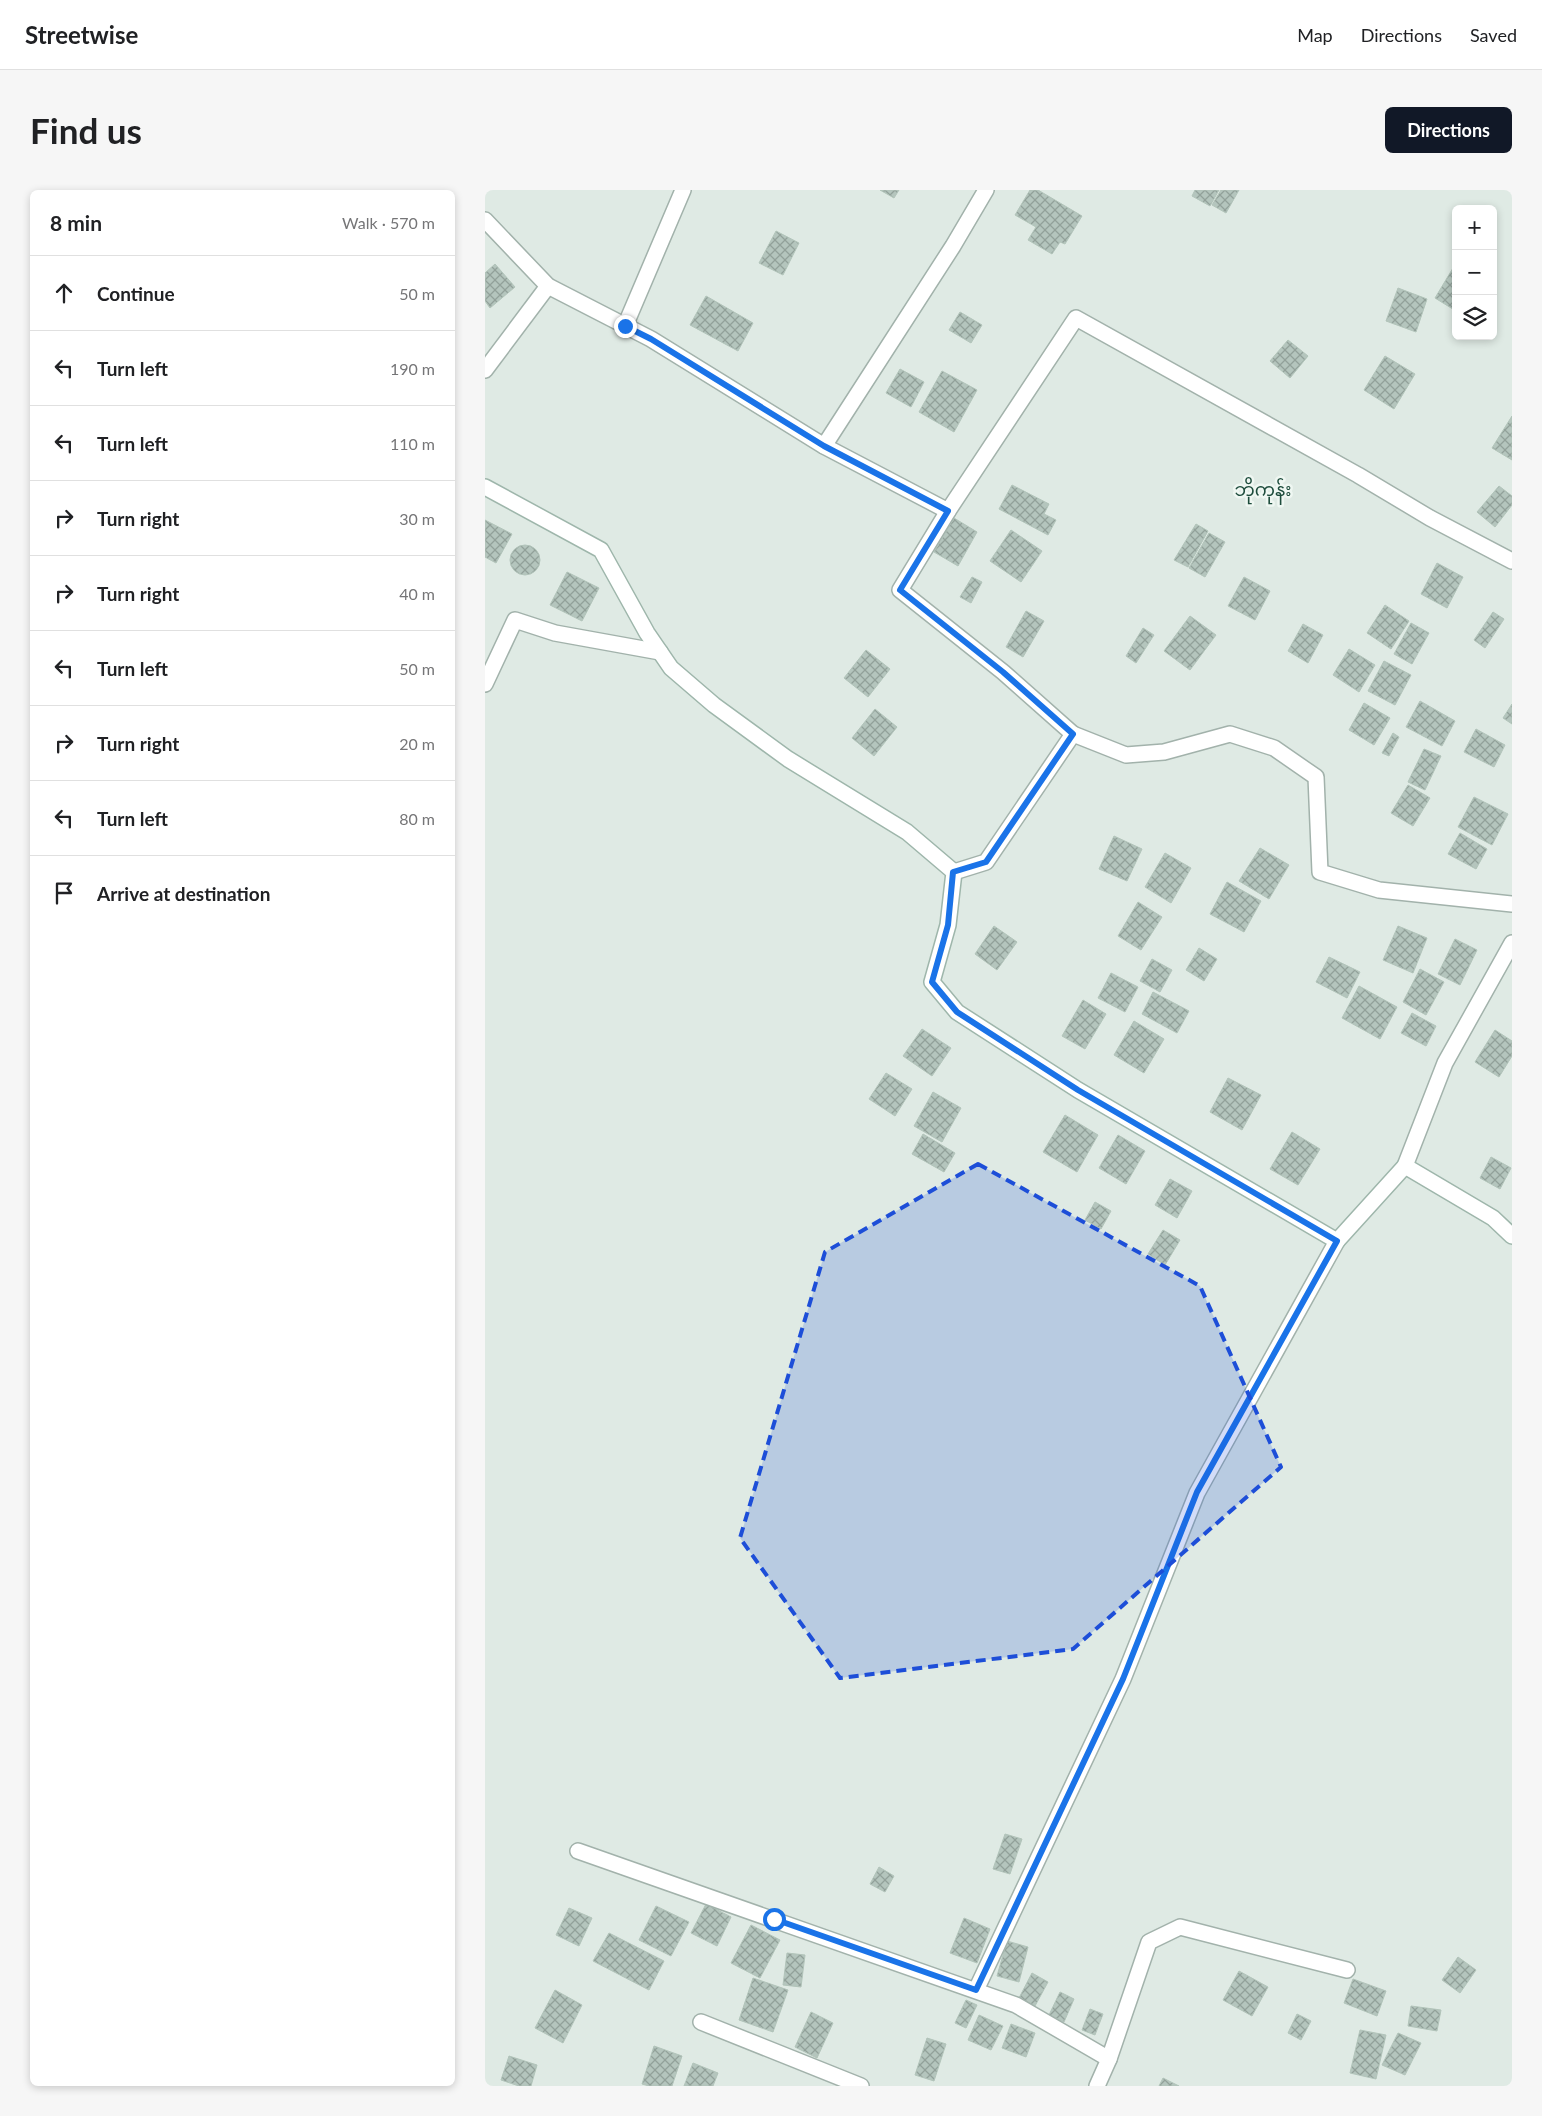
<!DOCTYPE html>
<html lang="en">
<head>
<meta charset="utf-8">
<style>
	:root { --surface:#fff; --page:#f6f6f6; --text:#202124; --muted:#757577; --line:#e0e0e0; --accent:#111827 }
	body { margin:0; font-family:Lato,"Noto Sans Myanmar",sans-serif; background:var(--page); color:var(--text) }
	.controls { position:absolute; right:15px; top:15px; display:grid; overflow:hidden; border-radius:8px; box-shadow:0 2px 8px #0003 }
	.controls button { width:45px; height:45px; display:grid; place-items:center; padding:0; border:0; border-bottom:1px solid var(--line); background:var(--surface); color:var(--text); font:25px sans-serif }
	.stop { position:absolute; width:15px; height:15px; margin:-11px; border:4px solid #1a73e8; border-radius:50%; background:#fff }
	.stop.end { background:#1a73e8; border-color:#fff; box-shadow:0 1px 5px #0008 }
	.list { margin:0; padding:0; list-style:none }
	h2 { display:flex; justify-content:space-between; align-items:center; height:65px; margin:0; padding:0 20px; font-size:21px }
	h2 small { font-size:16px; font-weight:400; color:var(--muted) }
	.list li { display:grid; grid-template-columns:32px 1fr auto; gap:15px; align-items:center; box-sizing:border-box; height:75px; padding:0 20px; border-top:1px solid var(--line) }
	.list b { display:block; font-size:19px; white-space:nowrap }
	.list em { font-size:16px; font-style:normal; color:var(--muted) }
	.icon { flex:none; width:28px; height:28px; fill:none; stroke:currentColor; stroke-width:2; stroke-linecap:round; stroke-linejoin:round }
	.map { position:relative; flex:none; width:1027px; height:1896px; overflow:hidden; border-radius:8px }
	header { display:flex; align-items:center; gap:30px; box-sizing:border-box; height:70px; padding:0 25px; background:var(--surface); border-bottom:1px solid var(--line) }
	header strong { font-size:24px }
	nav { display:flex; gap:28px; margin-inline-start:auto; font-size:18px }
	.intro { display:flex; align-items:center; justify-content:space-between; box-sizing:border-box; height:120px; padding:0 30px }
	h1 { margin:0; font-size:35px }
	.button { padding:12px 22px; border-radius:8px; background:var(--accent); color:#fff; font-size:18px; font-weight:700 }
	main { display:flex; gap:30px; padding:0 30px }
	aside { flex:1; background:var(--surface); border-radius:8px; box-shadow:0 2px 8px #0003 }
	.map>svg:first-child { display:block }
	.building { fill:url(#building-cross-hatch); stroke:#b2c4ba }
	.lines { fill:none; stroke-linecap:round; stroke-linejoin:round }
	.lane-casing { stroke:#a2b2ab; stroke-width:18 }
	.street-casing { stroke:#a2b2ab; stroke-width:18 }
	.secondary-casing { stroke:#9eb6ab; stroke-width:18 }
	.lane { stroke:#fff; stroke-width:15 }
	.street { stroke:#fff; stroke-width:15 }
	.secondary { stroke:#fff; stroke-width:15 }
	.route { stroke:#1a73e8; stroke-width:6 }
	.marked { fill:#1d4ed8; fill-opacity:0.2; stroke:#1d4ed8; stroke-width:4; stroke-dasharray:10 6; stroke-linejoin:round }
	.labels { text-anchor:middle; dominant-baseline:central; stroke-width:5; stroke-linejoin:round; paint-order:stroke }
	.quarter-label { font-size:18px; fill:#1d4c3c; stroke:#eff7f2 }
</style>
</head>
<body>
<header>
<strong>Streetwise</strong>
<nav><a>Map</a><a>Directions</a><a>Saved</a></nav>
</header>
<div class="intro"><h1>Find us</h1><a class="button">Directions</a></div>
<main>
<aside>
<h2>8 min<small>Walk · 570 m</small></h2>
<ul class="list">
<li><svg class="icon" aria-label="ahead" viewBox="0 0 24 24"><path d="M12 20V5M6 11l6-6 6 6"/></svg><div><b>Continue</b></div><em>50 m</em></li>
<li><svg class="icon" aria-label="left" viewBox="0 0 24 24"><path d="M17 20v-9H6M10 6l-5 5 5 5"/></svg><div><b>Turn left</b></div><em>190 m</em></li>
<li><svg class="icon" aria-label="left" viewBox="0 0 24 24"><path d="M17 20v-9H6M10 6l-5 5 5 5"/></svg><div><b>Turn left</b></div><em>110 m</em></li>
<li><svg class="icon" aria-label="right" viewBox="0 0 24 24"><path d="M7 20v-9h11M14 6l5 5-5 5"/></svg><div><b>Turn right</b></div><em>30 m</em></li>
<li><svg class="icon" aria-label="right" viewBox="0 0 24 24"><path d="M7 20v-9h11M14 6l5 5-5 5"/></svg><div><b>Turn right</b></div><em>40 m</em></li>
<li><svg class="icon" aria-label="left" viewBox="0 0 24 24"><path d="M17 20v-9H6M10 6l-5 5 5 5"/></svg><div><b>Turn left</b></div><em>50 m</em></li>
<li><svg class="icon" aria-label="right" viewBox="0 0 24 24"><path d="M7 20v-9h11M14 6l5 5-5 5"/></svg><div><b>Turn right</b></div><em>20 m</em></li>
<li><svg class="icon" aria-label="left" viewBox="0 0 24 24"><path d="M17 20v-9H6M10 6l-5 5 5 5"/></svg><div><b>Turn left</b></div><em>80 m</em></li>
<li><svg class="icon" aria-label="arrive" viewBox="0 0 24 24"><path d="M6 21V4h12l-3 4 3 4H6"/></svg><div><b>Arrive at destination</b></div></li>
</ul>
</aside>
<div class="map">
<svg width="1027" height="1896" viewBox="0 0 1027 1896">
	<defs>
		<pattern id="building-cross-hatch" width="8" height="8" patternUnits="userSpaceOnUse" patternTransform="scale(1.25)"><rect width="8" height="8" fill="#b4c5bd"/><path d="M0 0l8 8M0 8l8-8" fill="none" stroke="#92a19a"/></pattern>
	</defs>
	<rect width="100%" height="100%" fill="#dfeae4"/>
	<g class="building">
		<path d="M 395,0 L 414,0 L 409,8 Z"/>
		<path d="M 545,0 L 553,0 L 597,26 L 580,54 L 575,52 L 567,64 L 543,50 L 551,37 L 530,25 Z"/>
		<path d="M 710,0 L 734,0 L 725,16 L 707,6 Z"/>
		<path d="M 736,0 L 754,0 L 741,23 L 727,15 Z"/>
		<path d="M 291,41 L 314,53 L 298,85 L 274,73 Z"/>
		<path d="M 971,73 L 971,121 L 950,108 Z"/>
		<path d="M 10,74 L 30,97 L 5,118 L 0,111 L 0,83 Z"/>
		<path d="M 913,98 L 942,109 L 931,142 L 901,131 Z"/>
		<path d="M 221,106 L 268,133 L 253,161 L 205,135 Z"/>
		<path d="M 475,122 L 497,135 L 486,153 L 464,140 Z"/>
		<path d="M 803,150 L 823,166 L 805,188 L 785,171 Z"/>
		<path d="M 900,166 L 930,184 L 909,219 L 879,200 Z"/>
		<path d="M 415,179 L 439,192 L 426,217 L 401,203 Z"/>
		<path d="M 457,181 L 492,200 L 469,242 L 434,222 Z"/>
		<path d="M 1027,226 L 1027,270 L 1007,258 Z"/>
		<path d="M 527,295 L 564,314 L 559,324 L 571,330 L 563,345 L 514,319 Z"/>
		<path d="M 1014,296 L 1027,306 L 1027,315 L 1010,337 L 992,322 Z"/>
		<path d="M 469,328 L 492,342 L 473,376 L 449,362 Z"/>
		<path d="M 0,330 L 27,344 L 11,373 L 0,367 Z"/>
		<path d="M 711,334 L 723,341 L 703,377 L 689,370 Z"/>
		<path d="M 526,340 L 557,361 L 536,392 L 505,371 Z"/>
		<path d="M 724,343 L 740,352 L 720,387 L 704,378 Z"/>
		<circle cx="40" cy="370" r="15"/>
		<path d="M 952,373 L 978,387 L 962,418 L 936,404 Z"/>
		<path d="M 82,382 L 114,398 L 97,431 L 65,415 Z"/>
		<path d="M 487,387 L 497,392 L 486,413 L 475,407 Z"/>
		<path d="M 759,387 L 785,401 L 770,430 L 743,416 Z"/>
		<path d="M 900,415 L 924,431 L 906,459 L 882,443 Z"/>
		<path d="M 541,421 L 559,431 L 538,467 L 521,457 Z"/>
		<path d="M 1008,422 L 1019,429 L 1000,458 L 989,450 Z"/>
		<path d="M 705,426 L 731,445 L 705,480 L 679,461 Z"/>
		<path d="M 926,433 L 944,443 L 927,474 L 909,464 Z"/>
		<path d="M 818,434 L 838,445 L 823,473 L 803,461 Z"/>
		<path d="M 658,438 L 669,445 L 651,473 L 641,466 Z"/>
		<path d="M 864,459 L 890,475 L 874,502 L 848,485 Z"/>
		<path d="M 381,460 L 405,479 L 383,507 L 359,488 Z"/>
		<path d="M 899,471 L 926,485 L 910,515 L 883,501 Z"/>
		<path d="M 935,511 L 970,531 L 957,556 L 921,537 Z"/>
		<path d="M 879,513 L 905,528 L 889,555 L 864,540 Z"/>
		<path d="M 1027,514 L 1027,534 L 1018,528 Z"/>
		<path d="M 390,519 L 412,537 L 389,566 L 367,548 Z"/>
		<path d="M 991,539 L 1020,555 L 1009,577 L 979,562 Z"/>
		<path d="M 908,543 L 914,547 L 904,566 L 897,563 Z"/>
		<path d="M 939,559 L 956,566 L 940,600 L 923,592 Z"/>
		<path d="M 923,595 L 945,608 L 928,636 L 906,623 Z"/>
		<path d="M 989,607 L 1023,624 L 1007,655 L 973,637 Z"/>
		<path d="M 975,643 L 1002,659 L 991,679 L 963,664 Z"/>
		<path d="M 629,646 L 657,659 L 642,691 L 614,679 Z"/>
		<path d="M 775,658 L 804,675 L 784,709 L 754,691 Z"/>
		<path d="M 680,663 L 706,678 L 686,713 L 660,697 Z"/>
		<path d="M 742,692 L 776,711 L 759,742 L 725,724 Z"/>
		<path d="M 653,712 L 677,727 L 656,760 L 633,746 Z"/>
		<path d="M 509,736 L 532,752 L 512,780 L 490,764 Z"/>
		<path d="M 913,736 L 942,748 L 928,783 L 898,770 Z"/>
		<path d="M 970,749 L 992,760 L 975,795 L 953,784 Z"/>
		<path d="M 714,758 L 732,769 L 719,791 L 701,780 Z"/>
		<path d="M 844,767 L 875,782 L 862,808 L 831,792 Z"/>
		<path d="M 667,769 L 687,780 L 675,802 L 655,791 Z"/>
		<path d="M 935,779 L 959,792 L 941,825 L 918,812 Z"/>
		<path d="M 626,783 L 653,797 L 640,822 L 613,808 Z"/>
		<path d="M 874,796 L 912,817 L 895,849 L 857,828 Z"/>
		<path d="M 668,802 L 704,821 L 692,843 L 657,824 Z"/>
		<path d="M 598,810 L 621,824 L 600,859 L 577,846 Z"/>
		<path d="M 927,823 L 951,836 L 941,856 L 916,843 Z"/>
		<path d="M 649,831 L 679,849 L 659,883 L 629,865 Z"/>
		<path d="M 437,839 L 466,858 L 447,886 L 418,866 Z"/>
		<path d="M 1010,840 L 1027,851 L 1027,866 L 1014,887 L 990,872 Z"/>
		<path d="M 401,883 L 427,899 L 410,926 L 384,909 Z"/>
		<path d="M 743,888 L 776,905 L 757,940 L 725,922 Z"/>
		<path d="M 448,902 L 476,918 L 457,952 L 429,936 Z"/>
		<path d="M 580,925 L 613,945 L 592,982 L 558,962 Z"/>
		<path d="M 807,942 L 835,959 L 813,995 L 785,979 Z"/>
		<path d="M 438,944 L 470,963 L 459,982 L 427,964 Z"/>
		<path d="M 633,945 L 660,961 L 641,994 L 614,978 Z"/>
		<path d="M 1006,967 L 1026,978 L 1015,999 L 995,988 Z"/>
		<path d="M 685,989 L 707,1001 L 692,1028 L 670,1015 Z"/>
		<path d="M 610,1012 L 626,1021 L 616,1039 L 600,1030 Z"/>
		<path d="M 678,1040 L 695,1050 L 680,1075 L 663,1064 Z"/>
		<path d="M 520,1644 L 537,1649 L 525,1684 L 508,1679 Z"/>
		<path d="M 394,1677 L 409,1686 L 400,1702 L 385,1694 Z"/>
		<path d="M 221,1714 L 246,1727 L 232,1756 L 206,1743 Z"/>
		<path d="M 171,1716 L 204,1732 L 186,1766 L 154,1750 Z"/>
		<path d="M 84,1718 L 107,1728 L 94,1756 L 71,1745 Z"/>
		<path d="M 479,1728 L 505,1739 L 492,1773 L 465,1763 Z"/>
		<path d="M 266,1735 L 295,1750 L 275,1788 L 246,1773 Z"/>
		<path d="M 124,1743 L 179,1771 L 164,1800 L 108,1771 Z"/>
		<path d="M 522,1751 L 543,1757 L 534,1792 L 512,1786 Z"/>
		<path d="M 302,1763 L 320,1765 L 316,1797 L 298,1795 Z"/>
		<path d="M 973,1767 L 991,1780 L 975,1803 L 957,1790 Z"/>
		<path d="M 754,1781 L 783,1797 L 767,1826 L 738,1810 Z"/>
		<path d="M 547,1783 L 563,1792 L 550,1816 L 534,1808 Z"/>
		<path d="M 268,1788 L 303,1800 L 288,1842 L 254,1830 Z"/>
		<path d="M 868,1789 L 901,1801 L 892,1826 L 859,1813 Z"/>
		<path d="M 70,1800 L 97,1815 L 78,1853 L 50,1838 Z"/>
		<path d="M 575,1802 L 589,1809 L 579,1832 L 564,1825 Z"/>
		<path d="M 481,1810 L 492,1815 L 481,1838 L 470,1833 Z"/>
		<path d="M 926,1816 L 956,1820 L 952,1841 L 923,1836 Z"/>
		<path d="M 605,1819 L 618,1824 L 610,1845 L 597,1840 Z"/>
		<path d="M 326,1822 L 348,1833 L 332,1868 L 310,1857 Z"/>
		<path d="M 812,1824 L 826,1831 L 816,1850 L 803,1843 Z"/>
		<path d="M 494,1825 L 518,1836 L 506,1860 L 483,1850 Z"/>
		<path d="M 526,1834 L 550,1843 L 541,1867 L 517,1858 Z"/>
		<path d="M 875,1840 L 901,1845 L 891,1889 L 865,1883 Z"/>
		<path d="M 913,1843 L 936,1853 L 920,1885 L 897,1875 Z"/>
		<path d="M 442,1848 L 461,1854 L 449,1891 L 430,1885 Z"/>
		<path d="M 169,1856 L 197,1866 L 187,1896 L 164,1896 L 157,1894 Z"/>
		<path d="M 24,1866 L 52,1875 L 46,1896 L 34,1896 L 16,1890 Z"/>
		<path d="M 208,1873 L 233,1883 L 228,1896 L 199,1896 Z"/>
		<path d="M 678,1888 L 694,1896 L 674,1896 Z"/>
	</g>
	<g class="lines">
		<defs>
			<path id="lane" d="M 0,494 L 30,430 L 70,443 L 175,462"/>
			<g id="street">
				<path d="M 0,30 L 63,96 L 166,149 L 339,256 L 463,321 L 591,128 L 873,285 L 945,328 L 1027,371"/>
				<path d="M 140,136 L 198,0"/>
				<path d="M 0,180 L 63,96"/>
				<path d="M 339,256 L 468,56 L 501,0"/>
				<path d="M 463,321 L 415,400 L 518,482 L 588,544"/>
				<path d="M 469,682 L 501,672 L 588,544 L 641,565 L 679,562 L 745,544 L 789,558 L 831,587 L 835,682 L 894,700 L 1027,714"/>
				<path d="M 920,976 L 960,873 L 1027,753"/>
				<path d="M 93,1661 L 531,1815 L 624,1869 L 612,1896"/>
				<path d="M 491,1800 L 638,1489 L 712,1303 L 852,1051"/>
				<path d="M 216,1832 L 376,1896"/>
				<path d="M 624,1869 L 664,1752 L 695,1737 L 862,1780"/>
			</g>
			<path id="secondary" d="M 0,297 L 116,360 L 162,443 L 186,478 L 229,515 L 303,569 L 422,642 L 469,682 L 463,735 L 447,792 L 472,822 L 593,900 L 852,1051 L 920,976 L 1008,1028 L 1027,1046"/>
		</defs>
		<use href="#lane" class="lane-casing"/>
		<use href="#street" class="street-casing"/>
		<use href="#secondary" class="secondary-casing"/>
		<use href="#lane" class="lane"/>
		<use href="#street" class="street"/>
		<use href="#secondary" class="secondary"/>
	</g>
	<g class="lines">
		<path class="route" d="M 140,136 L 166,149 L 339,256 L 463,321 L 415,400 L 518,482 L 588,544 L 501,672 L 468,682 L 463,735 L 447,792 L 472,822 L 593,900 L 852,1051 L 712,1302 L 638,1489 L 491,1800 L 289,1729"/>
	</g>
	<path class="marked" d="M 493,974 L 715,1096 L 796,1277 L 588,1459 L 355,1488 L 255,1348 L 340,1062 Z"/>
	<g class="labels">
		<g class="quarter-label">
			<text x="778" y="299">ဘိုကုန်း</text>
		</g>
	</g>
</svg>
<div class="controls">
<button>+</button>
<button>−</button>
<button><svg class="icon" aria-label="layers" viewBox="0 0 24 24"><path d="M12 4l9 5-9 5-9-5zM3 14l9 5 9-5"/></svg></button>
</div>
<div class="stop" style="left:289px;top:1729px"></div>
<div class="stop end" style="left:140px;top:136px"></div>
</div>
</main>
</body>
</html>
